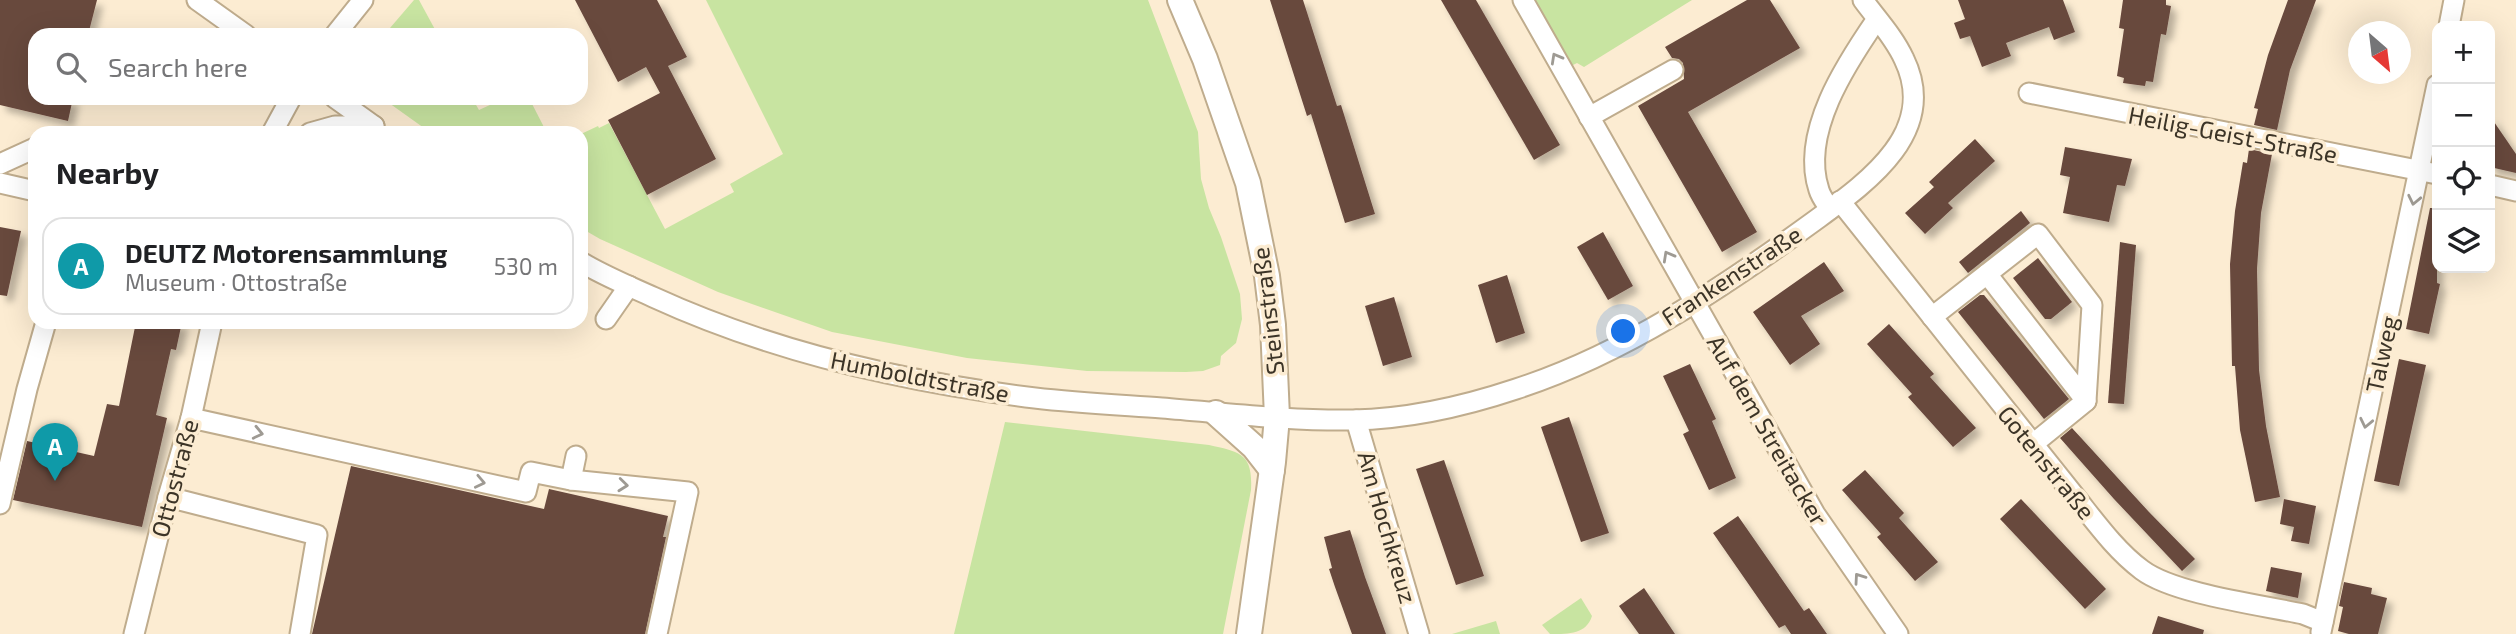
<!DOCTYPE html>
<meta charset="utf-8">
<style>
body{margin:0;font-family:"Exo 2",sans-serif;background:#f6f6f6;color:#202124}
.controls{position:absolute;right:21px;top:21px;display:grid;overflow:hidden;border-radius:14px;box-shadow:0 7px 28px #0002}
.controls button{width:63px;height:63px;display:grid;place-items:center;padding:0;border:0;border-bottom:2px solid #e0e0e0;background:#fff;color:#202124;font:35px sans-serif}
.compass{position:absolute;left:2348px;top:21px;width:63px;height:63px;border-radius:50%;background:#fff;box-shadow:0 7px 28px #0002;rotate:152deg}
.you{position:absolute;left:1624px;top:332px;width:24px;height:24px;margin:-18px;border:5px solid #fff;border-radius:50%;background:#1a73e8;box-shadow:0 0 0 10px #1a73e833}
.badge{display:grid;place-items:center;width:46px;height:46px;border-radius:50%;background:#1a73e8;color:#fff;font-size:23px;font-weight:700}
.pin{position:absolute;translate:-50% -58px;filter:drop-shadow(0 2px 4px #0008)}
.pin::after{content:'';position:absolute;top:37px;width:24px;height:21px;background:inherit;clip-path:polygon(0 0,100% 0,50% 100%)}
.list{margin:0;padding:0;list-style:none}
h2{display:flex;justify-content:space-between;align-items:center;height:91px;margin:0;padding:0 28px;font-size:30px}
h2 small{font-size:23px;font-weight:400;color:#757577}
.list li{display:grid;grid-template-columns:46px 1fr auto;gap:21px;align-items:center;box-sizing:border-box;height:98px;margin:0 14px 14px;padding:0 14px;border:2px solid #e0e0e0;border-radius:21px}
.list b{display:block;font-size:26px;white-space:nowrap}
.list p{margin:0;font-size:23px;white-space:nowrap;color:#757577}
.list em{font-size:23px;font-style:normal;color:#757577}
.icon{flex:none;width:38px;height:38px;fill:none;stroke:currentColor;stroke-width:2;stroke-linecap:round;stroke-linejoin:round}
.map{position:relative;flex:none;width:2516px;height:634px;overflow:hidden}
.search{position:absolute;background:#fff;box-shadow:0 7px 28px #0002;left:28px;top:28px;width:560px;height:77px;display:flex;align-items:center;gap:18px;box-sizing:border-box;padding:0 24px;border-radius:21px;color:#757577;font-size:26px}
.panel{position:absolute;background:#fff;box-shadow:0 7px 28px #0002;left:28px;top:126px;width:560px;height:203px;border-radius:21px}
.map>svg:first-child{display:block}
</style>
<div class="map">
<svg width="2516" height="634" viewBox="0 0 2516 634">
<defs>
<filter id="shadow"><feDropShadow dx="6" dy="6" stdDeviation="3.5" flood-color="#0004"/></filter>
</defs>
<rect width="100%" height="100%" fill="#fcecd2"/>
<g fill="#c8e4a1">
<path d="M 414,0 L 419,0 L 438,35 L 384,35 Z"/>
<path d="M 706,0 L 1148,0 L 1198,132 L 1201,179 L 1209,208 L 1221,237 L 1240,294 L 1242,319 L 1236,343 L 1221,356 L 1220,365 L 1203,371 L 1186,372 L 1087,371 L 967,358 L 832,332 L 718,292 L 600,239 L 581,228 L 581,134 L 598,126 L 599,128 L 609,123 L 665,229 L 734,192 L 730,184 L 783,154 Z"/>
<path d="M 1534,0 L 1692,0 L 1584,67 L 1577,63 L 1571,66 Z"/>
<path d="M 382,98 L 472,98 L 479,110 L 505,98 L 529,98 L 547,133 L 431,133 Z"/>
<path d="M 1005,422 L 1209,445 C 1240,452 1253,453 1251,490 L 1223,634 L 954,634 Z"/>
<path d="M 1581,598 L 1592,616 C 1586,634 1570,634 1550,634 L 1542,625 Z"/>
<path d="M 1496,621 L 1500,634 L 1452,634 Z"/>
</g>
<g fill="#68483e" filter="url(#shadow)">
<path d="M 0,0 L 97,0 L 88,35 L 77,35 L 52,29 L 50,35 L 35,35 L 35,98 L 73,98 L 68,121 L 0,105 Z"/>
<path d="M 575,0 L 657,0 L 687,57 L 668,66 L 716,159 L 647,195 L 608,120 L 660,93 L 646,67 L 618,82 Z"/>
<path d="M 1270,0 L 1303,0 L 1337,106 L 1341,105 L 1375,214 L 1345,223 L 1311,114 L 1307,116 Z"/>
<path d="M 1441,0 L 1476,0 L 1560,145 L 1534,160 Z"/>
<path d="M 1747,0 L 1770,0 L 1800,48 L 1688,112 L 1757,232 L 1722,252 L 1638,106 L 1684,79 L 1683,63 L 1679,59 L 1672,58 L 1665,47 Z"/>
<path d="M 1958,0 L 2063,0 L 2075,32 L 2054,40 L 2049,27 L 2006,43 L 2011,56 L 1982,67 L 1970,36 L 1960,39 L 1954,23 L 1965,19 Z"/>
<path d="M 2123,0 L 2166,0 L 2166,5 L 2171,6 L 2166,35 L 2161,34 L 2153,82 L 2146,81 L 2145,86 L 2123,83 L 2124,78 L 2117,76 L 2124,29 L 2119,28 Z"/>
<path d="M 2288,0 L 2316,0 L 2290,70 L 2277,130 L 2254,125 L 2258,109 L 2254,108 L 2268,55 Z"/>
<path d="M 2490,116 L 2516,154 L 2516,173 L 2490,167 Z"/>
<path d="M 1975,139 L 1995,161 L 1948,203 L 1953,208 L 1925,234 L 1905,213 L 1934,187 L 1929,182 Z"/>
<path d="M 2065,147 L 2132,159 L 2125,186 L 2117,185 L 2109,222 L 2063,213 L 2070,177 L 2060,175 Z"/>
<path d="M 2249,149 L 2272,154 L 2261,213 L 2257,269 L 2259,370 L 2266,426 L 2280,497 L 2255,502 L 2240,430 L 2235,366 L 2232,366 L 2230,264 L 2235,211 L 2243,162 L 2247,163 Z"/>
<path d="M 2430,208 L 2437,208 L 2437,283 L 2440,284 L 2429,334 L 2406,329 Z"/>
<path d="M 2021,211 L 2030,223 L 1968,273 L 1959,262 Z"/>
<path d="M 0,227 L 21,231 L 7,296 L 0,295 Z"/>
<path d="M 1603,232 L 1633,286 L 1608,300 L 1577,247 Z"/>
<path d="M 2120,242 L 2136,245 L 2124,404 L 2108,403 Z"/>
<path d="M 2038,258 L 2072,302 L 2051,319 L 2045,319 L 2013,278 Z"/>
<path d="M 1824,262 L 1844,291 L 1801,316 L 1820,344 L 1790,365 L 1753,312 Z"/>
<path d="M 1507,275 L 1525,333 L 1496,343 L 1478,285 Z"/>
<path d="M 1980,295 L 1984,295 L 2069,399 L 2044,419 L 1958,312 Z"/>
<path d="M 1394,297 L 1412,357 L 1383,366 L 1365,306 Z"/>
<path d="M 136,322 L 182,322 L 176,350 L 171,349 L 156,415 L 167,418 L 142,527 L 13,500 L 27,441 L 94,456 L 107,404 L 119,406 Z"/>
<path d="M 1889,324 L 1934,374 L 1930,377 L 1976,428 L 1953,447 L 1908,397 L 1912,394 L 1867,344 Z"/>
<path d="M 2399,359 L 2426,365 L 2399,486 L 2374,481 Z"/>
<path d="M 1690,364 L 1716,419 L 1712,421 L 1736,478 L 1709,490 L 1683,434 L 1689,431 L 1663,376 Z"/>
<path d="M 1569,417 L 1609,533 L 1581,542 L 1541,427 Z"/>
<path d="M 2072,428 L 2149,512 L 2195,559 L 2182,571 L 2114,499 L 2060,438 Z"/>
<path d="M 1444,460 L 1484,576 L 1456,585 L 1416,469 Z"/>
<path d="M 351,466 L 544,509 L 549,489 L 668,516 L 663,537 L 666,537 L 645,634 L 312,634 Z"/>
<path d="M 1865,470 L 1904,513 L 1899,518 L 1938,562 L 1915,581 L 1877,537 L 1881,534 L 1842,490 Z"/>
<path d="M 2021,499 L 2106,589 L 2085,609 L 2000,519 Z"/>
<path d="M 2284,499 L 2316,506 L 2309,544 L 2291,541 L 2294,527 L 2280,524 Z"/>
<path d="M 1738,516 L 1804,611 L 1809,608 L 1827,634 L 1791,634 L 1785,625 L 1779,628 L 1713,533 Z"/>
<path d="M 1350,530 L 1365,577 L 1386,634 L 1352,634 L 1335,587 L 1329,569 L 1332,568 L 1324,537 Z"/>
<path d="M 2271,567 L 2302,573 L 2298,598 L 2266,591 Z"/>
<path d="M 2344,582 L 2372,588 L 2371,594 L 2387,598 L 2378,634 L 2349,634 L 2338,631 L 2343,607 L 2339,606 Z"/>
<path d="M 1644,588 L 1675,634 L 1639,634 L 1619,606 Z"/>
<path d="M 2158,616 L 2204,630 L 2203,634 L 2152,634 Z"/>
</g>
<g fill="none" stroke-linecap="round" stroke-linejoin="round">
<g stroke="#bfac8d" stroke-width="23">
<g id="minor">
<path d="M 197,0 L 246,35"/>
<path d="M 1523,0 L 1815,514 L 1898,634"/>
<path d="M 2449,26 L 2454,0"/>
<path d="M 335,35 L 363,0"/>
<path d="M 2029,93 L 2437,174"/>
<path d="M 335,98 L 374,126"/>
<path d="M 1589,117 L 1673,70"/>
<path d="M 272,133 L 291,98"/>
<path d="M 310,133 L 335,126 L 374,126"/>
<path d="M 0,164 L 35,148"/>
<path d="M 0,183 L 35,191"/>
<path d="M 2490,185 L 2516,191"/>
<path d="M 1840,201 L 2073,494 C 2094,520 2115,550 2142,570 C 2174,594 2261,605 2303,614 L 2323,622"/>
<path d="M 1830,209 C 1826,203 1821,197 1819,190 C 1800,133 1846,64 1877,19"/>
<path d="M 581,262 C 604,276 629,286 653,297 C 773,352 904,382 1035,398 C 1077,403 1120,405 1162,408 C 1225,413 1289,421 1353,420 C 1407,419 1465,406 1516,389 C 1624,354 1722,288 1813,222 C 1865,184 1940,133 1904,59 C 1894,37 1877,19 1863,0"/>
<path d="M 1987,274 L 2086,401"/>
<path d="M 1932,317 L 2038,234 L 2092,305 L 2086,401 L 2033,444"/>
<path d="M 606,319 L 629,286"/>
<path d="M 191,418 L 526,492 L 531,472 L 571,480 L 688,492 L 657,634"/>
<path d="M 1356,420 L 1419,634"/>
<path d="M 571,480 L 576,456"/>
<path d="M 168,497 L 317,535 L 300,634"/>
<path d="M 0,504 L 27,389 L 46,322"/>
<path d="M 2321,632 L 2437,85"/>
<path d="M 134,634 L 168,497 L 191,418 L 212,322"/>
</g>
</g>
<g stroke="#bfac8d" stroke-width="28">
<g id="major">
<path d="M 1180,0 L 1205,59 L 1248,183 L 1267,276 L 1273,325 L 1277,417 L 1273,462 L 1249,634"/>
<path d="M 1216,413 L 1254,447 L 1272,470"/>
</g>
</g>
<use href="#minor" stroke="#fff" stroke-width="19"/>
<use href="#major" stroke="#fff" stroke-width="24"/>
</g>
<defs><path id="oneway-chevron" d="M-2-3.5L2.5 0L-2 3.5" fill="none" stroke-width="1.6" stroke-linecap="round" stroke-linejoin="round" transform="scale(1.75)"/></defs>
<g stroke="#9e9a93">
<use href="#oneway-chevron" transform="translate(1556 58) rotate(-119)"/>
<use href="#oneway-chevron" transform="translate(2414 200) rotate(102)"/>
<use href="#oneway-chevron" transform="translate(1668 256) rotate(-119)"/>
<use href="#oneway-chevron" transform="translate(2366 423) rotate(102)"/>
<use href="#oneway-chevron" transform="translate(258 433) rotate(13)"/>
<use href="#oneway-chevron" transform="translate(480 482) rotate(12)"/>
<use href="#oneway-chevron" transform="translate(623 485) rotate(6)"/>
<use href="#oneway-chevron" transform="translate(1859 578) rotate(-125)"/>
</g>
<g text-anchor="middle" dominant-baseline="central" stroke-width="7" stroke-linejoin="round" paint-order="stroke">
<g font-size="24" fill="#3c3427" stroke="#fcecd2">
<text transform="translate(2233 134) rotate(11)">Heilig-Geist-Straße</text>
<text transform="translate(1731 275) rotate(-33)">Frankenstraße</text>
<text transform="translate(1267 311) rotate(-97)">Steinstraße</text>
<text transform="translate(2381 354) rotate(-78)">Talweg</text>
<text transform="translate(920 376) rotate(11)">Humboldtstraße</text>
<text transform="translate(1768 430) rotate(60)">Auf dem Streitacker</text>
<text transform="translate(2047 462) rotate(51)">Gotenstraße</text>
<text transform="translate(174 478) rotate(-75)">Ottostraße</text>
<text transform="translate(1388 527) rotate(74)">Am Hochkreuz</text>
</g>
</g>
</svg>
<div class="controls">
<button>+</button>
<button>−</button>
<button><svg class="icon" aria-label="locate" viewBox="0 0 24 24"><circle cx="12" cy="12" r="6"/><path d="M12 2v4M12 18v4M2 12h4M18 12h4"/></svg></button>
<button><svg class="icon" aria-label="layers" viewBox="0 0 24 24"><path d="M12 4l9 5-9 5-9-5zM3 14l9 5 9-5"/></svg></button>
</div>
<svg class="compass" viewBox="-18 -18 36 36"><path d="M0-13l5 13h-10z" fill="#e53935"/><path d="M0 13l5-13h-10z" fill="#757577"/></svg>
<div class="you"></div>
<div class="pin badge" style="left:55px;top:481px;background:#0f9aa8">A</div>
<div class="search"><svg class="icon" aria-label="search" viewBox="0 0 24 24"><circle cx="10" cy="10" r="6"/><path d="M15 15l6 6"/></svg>Search here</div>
<section class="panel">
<h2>Nearby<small></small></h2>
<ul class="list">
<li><span class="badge" style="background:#0f9aa8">A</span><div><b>DEUTZ Motorensammlung</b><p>Museum · Ottostraße</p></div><em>530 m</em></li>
</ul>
</section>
</div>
